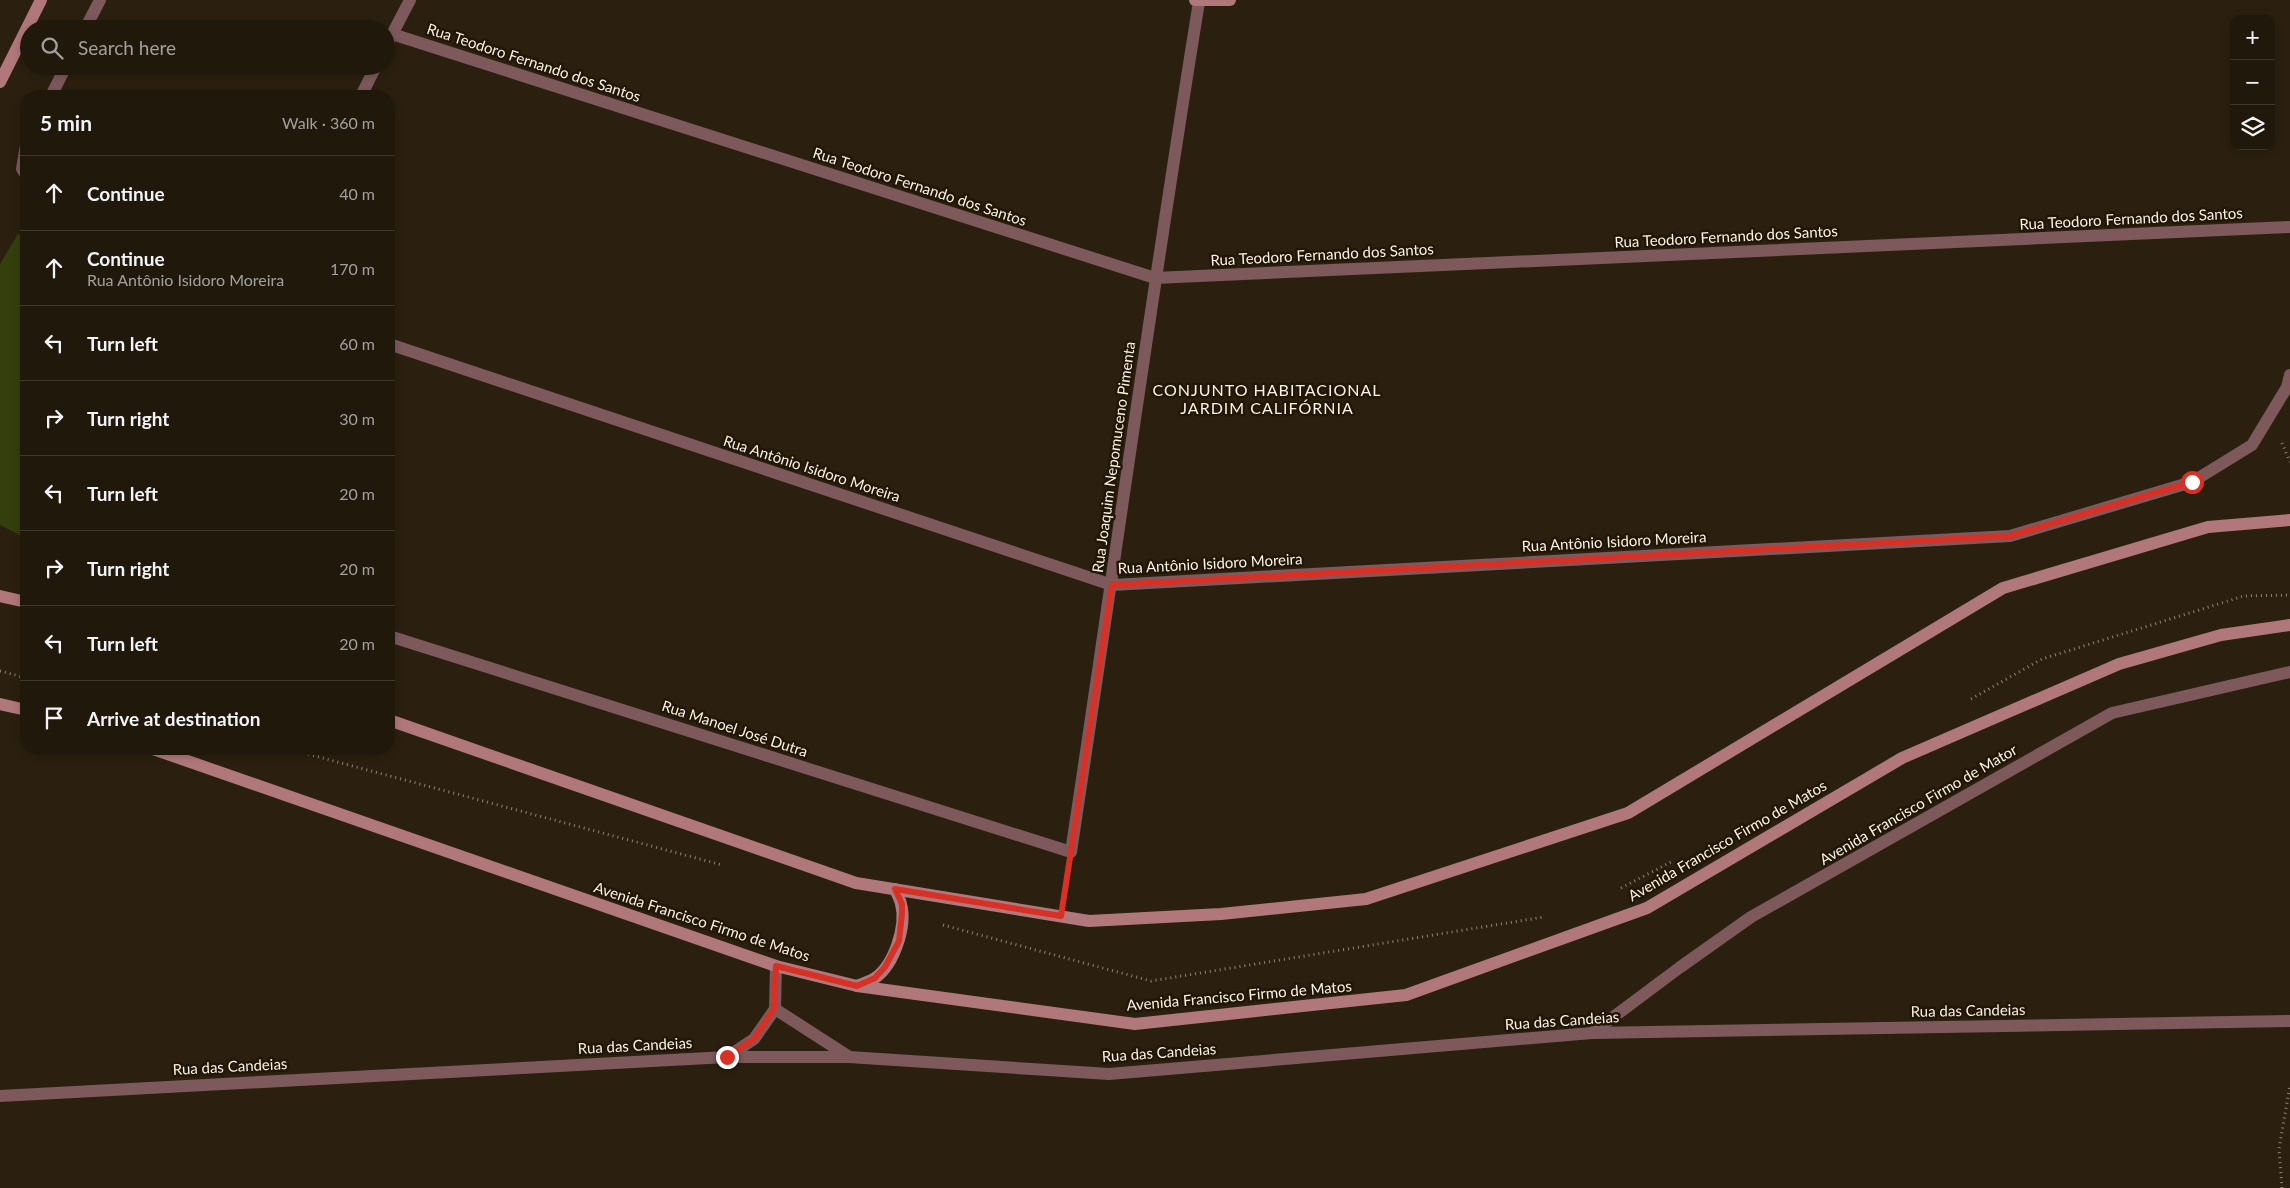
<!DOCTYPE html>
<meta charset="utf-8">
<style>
body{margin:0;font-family:Lato,sans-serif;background:#2d2519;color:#f1f3f6}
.controls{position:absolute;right:15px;top:15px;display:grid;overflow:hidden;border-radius:10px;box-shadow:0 2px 8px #0003}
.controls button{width:45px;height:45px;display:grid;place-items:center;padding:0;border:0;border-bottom:1px solid #3d372c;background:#20180b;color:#f1f3f6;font:25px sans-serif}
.stop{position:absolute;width:15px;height:15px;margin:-11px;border:4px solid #d93025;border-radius:50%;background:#fff}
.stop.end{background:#d93025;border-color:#fff;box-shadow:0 1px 5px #0008}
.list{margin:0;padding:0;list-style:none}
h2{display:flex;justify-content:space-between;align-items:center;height:65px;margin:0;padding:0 20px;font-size:21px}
h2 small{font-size:16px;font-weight:400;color:#a2a09d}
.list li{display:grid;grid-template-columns:32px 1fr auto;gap:15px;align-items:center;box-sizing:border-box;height:75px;padding:0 20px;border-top:1px solid #3d372c}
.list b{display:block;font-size:19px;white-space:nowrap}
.list p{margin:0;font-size:16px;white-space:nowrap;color:#a2a09d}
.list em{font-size:16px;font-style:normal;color:#a2a09d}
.icon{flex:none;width:28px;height:28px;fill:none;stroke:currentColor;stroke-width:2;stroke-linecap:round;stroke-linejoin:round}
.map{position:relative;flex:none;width:2290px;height:1188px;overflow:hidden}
.search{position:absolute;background:#20180b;box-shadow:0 2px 8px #0003;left:20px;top:20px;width:375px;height:55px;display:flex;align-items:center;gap:12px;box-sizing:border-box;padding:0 18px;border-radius:28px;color:#a2a09d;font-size:19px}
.panel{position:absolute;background:#20180b;box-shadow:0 2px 8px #0003;left:20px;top:90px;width:375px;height:665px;border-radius:20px}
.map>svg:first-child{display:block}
</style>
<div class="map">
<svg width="2290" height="1188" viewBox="0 0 2290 1188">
<rect width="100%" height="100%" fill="#2b200f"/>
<path fill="#343f0d" d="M 18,234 L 26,238 L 26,538 L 0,525 L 0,264 Z"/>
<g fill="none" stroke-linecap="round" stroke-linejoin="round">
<g stroke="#8d8476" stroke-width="3" stroke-dasharray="1 4" stroke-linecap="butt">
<path d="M 2282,443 L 2290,462"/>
<path d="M 0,671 L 26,678"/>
<path d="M 1971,699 L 2042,659 L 2244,596 L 2290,595"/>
<path d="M 289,749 L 722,865"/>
<path d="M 1621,888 L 1671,862"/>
<path d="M 1064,893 L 1067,875"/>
<path d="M 943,925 L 1151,981 L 1544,917"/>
<path d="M 2282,1188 L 2279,1149 L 2290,1085"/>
</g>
<g stroke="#7d595c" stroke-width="12">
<path d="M 85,29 L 100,0"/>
<path d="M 392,34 L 1155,278 L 2290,227"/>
<path d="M 386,46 L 410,0"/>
<path d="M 51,96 L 66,66"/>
<path d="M 361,96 L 376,66"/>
<path d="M 26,145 L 22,169 L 26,175"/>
<path d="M 389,344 L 1112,585 L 2010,536 L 2192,482 L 2252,445 L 2287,387 L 2290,375"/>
<path d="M 389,636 L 1071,852 C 1114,568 1153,284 1199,2"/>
<path d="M 775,1009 L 848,1056"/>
<path d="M 1592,1033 L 1679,968 L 1751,917 L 2112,713 L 2290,672"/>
<path d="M 727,1057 L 754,1039 L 775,1009 L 776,966"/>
<path d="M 0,1096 L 727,1057 L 849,1057 L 1109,1074 L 1592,1033 L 2290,1021"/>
</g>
<g stroke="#b1787c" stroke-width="12">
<path d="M 1195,0 L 1230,0"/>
<path d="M 0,82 L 41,0"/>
<path d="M 0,596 L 26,602"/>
<path d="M 0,704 L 26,710"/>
<path d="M 389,720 L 856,883 L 1089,921 L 1221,914 L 1366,899 L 1628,813 L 2003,588 L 2208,527 L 2290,520"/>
<path d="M 153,749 L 776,966 L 857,986 L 1135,1024 L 1406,995 L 1647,908 L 1902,758 L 2119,664 L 2221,635 L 2290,625"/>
<path d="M 857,986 C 862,983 870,982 875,978 C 894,965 907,926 901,904 C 900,899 897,894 895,889"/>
</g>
</g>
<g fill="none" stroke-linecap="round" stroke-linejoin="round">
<path stroke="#d93025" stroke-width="6" d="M 727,1057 L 754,1039 L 774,1009 L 776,966 L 857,986 L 875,978 L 885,967 L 899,941 L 902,914 L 902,904 L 895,889 L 1061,916 L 1112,585 L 2010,536 L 2192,482"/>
</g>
<g text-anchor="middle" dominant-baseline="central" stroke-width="5" stroke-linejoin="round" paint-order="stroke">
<g font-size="15" fill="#f9f1e7" stroke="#221606">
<text transform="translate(534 62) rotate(18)">Rua Teodoro Fernando dos Santos</text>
<text transform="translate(920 186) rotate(18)">Rua Teodoro Fernando dos Santos</text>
<text transform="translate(2131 218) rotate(-3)">Rua Teodoro Fernando dos Santos</text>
<text transform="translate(1726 236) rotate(-3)">Rua Teodoro Fernando dos Santos</text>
<text transform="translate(1322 254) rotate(-3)">Rua Teodoro Fernando dos Santos</text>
<text transform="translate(1113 457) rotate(-82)">Rua Joaquim Nepomuceno Pimenta</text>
<text transform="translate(812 468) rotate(18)">Rua Antônio Isidoro Moreira</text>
<text transform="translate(1614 541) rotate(-3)">Rua Antônio Isidoro Moreira</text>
<text transform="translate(1210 563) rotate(-3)">Rua Antônio Isidoro Moreira</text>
<text transform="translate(735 728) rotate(18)">Rua Manoel José Dutra</text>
<text transform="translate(1918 804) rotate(-30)">Avenida Francisco Firmo de Mator</text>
<text transform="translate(1727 840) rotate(-30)">Avenida Francisco Firmo de Matos</text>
<text transform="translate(702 921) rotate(18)">Avenida Francisco Firmo de Matos</text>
<text transform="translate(1239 995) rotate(-5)">Avenida Francisco Firmo de Matos</text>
<text transform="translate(1968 1010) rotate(-1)">Rua das Candeias</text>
<text transform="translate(1562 1020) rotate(-4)">Rua das Candeias</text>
<text transform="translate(635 1045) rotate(-3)">Rua das Candeias</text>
<text transform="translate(1159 1052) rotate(-4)">Rua das Candeias</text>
<text transform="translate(230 1066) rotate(-3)">Rua das Candeias</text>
</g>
<g font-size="16" letter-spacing="1" fill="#f9f1e7" stroke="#221606">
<text x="1267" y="389">CONJUNTO HABITACIONAL<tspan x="1267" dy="18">JARDIM CALIFÓRNIA</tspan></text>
</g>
</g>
</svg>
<div class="controls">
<button>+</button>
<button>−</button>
<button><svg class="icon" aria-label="layers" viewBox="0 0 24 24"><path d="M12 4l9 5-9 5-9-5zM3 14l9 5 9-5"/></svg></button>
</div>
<div class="stop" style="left:2192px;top:482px"></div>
<div class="stop end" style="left:727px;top:1057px"></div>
<div class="search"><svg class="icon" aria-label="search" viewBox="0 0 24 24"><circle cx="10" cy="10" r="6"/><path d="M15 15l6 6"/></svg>Search here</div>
<section class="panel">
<h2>5 min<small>Walk · 360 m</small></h2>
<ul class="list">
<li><svg class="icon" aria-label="ahead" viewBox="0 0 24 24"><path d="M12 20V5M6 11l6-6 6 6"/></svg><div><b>Continue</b></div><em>40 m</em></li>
<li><svg class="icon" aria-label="ahead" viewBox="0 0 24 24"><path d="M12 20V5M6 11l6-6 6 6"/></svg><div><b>Continue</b><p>Rua Antônio Isidoro Moreira</p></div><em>170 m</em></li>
<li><svg class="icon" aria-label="left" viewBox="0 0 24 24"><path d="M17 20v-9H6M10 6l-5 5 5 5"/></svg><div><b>Turn left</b></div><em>60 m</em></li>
<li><svg class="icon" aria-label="right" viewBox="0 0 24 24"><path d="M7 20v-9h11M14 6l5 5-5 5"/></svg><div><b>Turn right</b></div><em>30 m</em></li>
<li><svg class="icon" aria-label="left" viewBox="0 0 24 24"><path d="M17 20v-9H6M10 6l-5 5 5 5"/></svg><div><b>Turn left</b></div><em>20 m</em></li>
<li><svg class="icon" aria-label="right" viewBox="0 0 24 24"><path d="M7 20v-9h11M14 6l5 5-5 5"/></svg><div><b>Turn right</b></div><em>20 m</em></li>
<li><svg class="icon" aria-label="left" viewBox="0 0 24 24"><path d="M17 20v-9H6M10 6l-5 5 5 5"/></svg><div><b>Turn left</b></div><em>20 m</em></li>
<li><svg class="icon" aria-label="arrive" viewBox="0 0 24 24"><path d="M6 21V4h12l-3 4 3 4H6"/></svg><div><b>Arrive at destination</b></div></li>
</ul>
</section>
</div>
